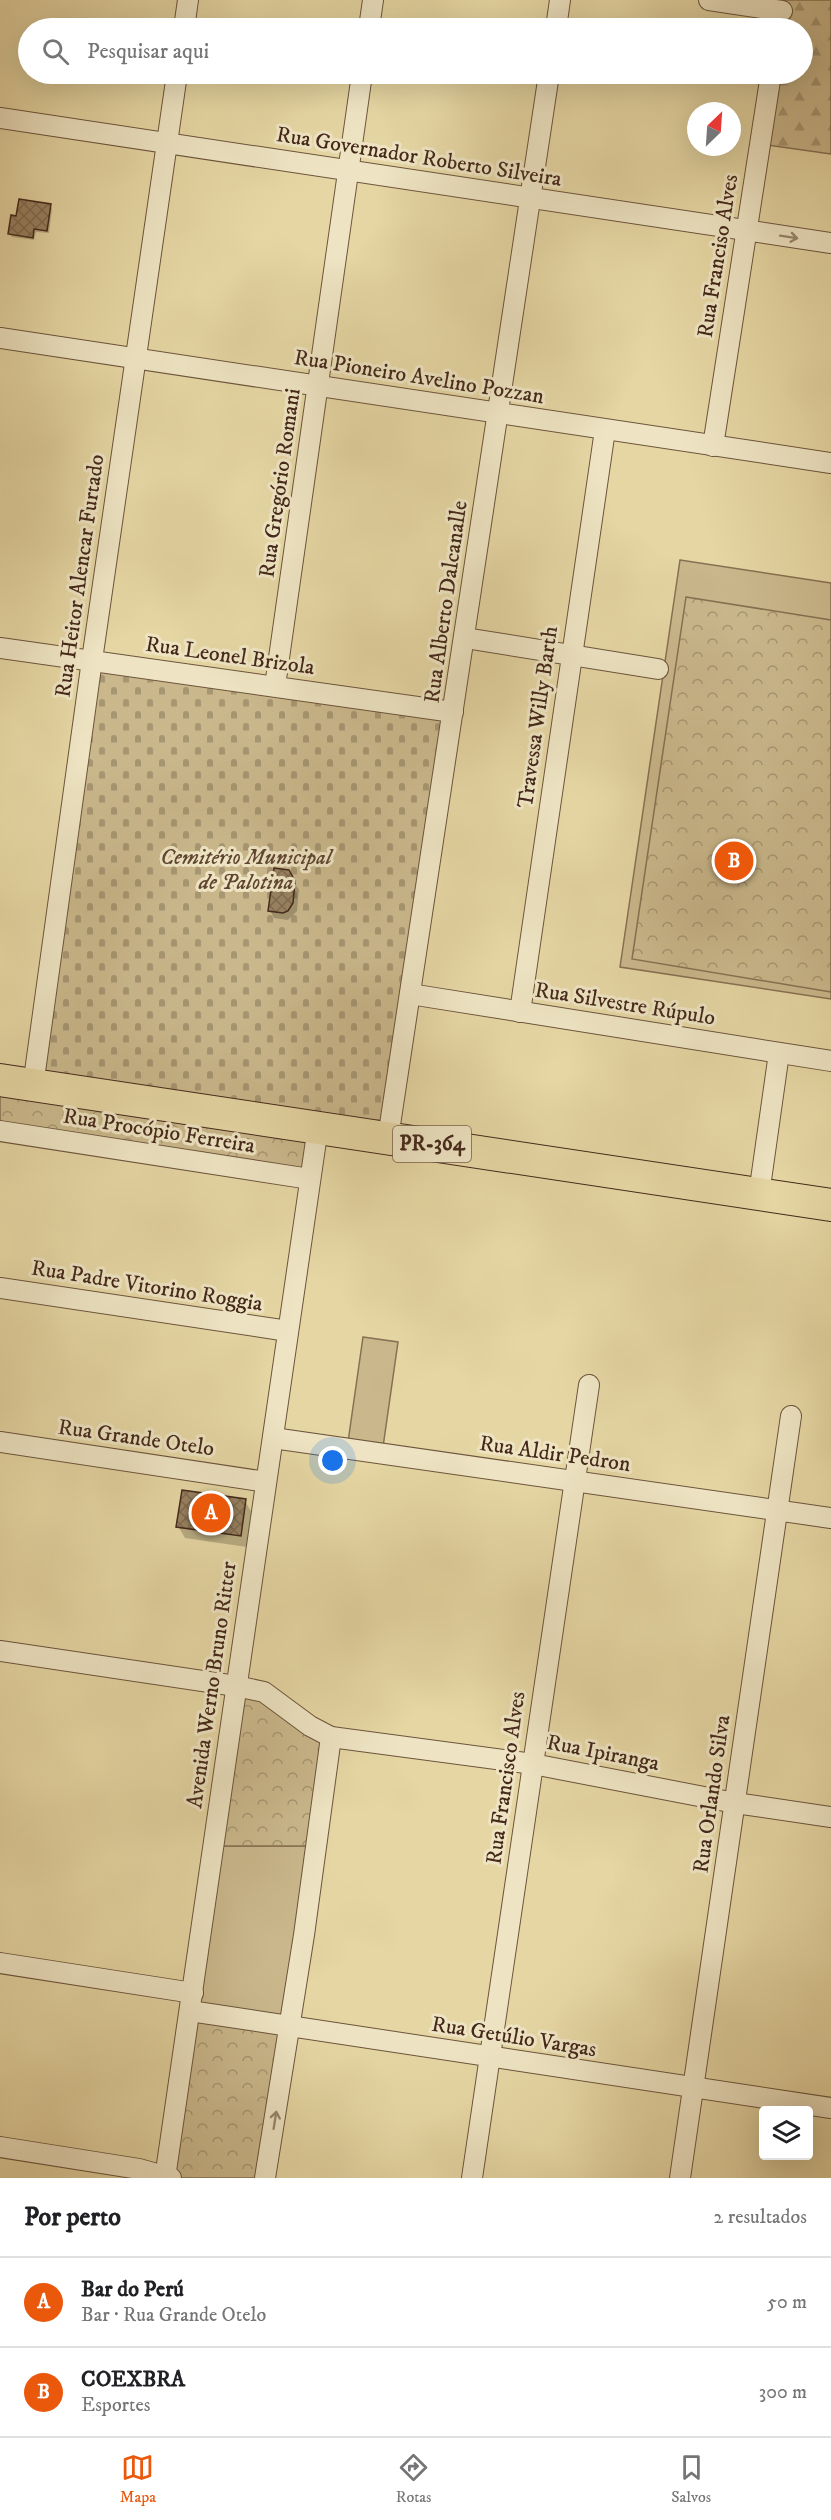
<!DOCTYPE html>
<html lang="pt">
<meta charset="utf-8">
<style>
body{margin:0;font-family:"IM FELL DW Pica",serif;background:#f6f6f6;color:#202124}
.controls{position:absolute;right:18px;bottom:18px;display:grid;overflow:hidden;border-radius:6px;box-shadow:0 6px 24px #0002}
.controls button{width:54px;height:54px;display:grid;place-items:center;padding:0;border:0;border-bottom:2px solid #e0e0e0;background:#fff;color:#202124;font:30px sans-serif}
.compass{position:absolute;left:687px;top:102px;width:54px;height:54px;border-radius:50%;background:#fff;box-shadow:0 6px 24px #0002;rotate:25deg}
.you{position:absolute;left:333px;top:1461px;width:21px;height:21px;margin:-15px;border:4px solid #fff;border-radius:50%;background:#1a73e8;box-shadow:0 0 0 9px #1a73e833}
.badge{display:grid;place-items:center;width:39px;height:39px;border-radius:50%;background:#ea580c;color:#fff;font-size:20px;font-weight:700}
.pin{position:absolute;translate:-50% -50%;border:3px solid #fff;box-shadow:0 2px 6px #0006}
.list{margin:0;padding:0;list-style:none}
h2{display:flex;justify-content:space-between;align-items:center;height:78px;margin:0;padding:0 24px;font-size:26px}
h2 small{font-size:20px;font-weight:400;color:#757577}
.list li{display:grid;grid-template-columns:39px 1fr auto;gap:18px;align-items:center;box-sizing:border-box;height:90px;padding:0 24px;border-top:2px solid #e0e0e0}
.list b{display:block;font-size:22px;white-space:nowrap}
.list p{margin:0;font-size:20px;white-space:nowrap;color:#757577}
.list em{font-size:20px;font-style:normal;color:#757577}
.icon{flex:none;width:33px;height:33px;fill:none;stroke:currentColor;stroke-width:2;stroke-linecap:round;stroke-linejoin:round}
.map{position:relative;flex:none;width:831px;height:2178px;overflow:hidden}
.search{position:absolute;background:#fff;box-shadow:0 6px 24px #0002;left:18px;right:18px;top:18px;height:66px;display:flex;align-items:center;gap:15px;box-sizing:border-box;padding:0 21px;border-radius:33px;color:#757577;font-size:22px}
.sheet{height:258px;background:#fff}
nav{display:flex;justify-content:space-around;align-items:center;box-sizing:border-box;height:84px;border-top:2px solid #e0e0e0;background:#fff;font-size:16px;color:#757577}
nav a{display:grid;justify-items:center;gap:3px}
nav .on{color:#ea580c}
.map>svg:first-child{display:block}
</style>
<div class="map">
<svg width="831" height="2178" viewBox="0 0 831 2178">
<defs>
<pattern id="forest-firs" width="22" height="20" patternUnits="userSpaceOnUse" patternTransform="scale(1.5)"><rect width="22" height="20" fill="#cab88c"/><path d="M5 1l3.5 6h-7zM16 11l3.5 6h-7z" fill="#a69672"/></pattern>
<pattern id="cemetery-stones" width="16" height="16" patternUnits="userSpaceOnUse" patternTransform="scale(1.5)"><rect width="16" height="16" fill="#cab88c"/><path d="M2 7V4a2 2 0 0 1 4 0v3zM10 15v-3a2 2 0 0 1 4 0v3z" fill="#a69672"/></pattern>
<pattern id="park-crowns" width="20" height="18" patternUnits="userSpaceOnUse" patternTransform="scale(1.5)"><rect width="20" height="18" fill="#cab88c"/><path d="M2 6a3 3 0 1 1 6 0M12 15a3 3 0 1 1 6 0" fill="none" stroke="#a69672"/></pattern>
<pattern id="building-cross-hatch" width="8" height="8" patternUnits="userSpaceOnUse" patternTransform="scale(1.5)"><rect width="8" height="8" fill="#988261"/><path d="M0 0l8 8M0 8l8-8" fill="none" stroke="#7e6a4f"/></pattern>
</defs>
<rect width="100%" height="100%" fill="#e5d6a3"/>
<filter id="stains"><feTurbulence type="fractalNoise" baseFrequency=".00333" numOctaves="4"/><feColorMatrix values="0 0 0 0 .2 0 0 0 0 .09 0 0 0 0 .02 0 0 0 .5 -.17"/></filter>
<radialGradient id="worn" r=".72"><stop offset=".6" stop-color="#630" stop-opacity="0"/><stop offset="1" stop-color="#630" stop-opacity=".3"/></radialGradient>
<g fill="#cab88c" stroke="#877053" stroke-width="1.5">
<path d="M 680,560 L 831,583 L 831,999 L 620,967 Z"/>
<path d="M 363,1337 L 398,1342 L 382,1454 L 347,1449 Z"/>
<path d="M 213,1846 L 317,1846 L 290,2027 L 190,2011 Z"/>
</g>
<path fill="url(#forest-firs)" stroke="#877053" stroke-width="1.5" d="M 783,0 L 831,0 L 831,154 L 760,144 L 771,74 L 802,74 L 802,28 L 779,28 Z"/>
<path fill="url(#cemetery-stones)" stroke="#877053" stroke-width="1.5" d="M 92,660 L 453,712 L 388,1138 L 33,1086 Z"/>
<g fill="url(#park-crowns)" stroke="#877053" stroke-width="1.5">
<path d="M 686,597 L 831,620 L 831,992 L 632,959 Z"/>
<path d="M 0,1080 L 318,1127 L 310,1179 L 0,1131 Z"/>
<path d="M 236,1686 L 331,1737 L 317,1846 L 213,1846 Z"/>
<path d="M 190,2011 L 290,2027 L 265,2178 L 171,2178 Z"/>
</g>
<g fill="#0003">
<path d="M 50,206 L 52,209 L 49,233 L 36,232 L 34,240 L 12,237 L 10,234 L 17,217 Z"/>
<path d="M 288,872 L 299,890 L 297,911 L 288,920 L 274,918 L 270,910 Z"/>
<path d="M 245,1501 L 252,1513 L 247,1547 L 185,1538 L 178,1526 Z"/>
</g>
<g fill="url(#building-cross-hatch)" stroke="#44281a" stroke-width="1.5">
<path d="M 19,199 L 51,204 L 47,231 L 34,229 L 33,238 L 8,234 L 11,215 L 16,216 Z"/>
<path d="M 274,868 L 289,870 L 295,881 L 293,903 L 288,911 L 283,913 L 268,911 Z"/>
<path d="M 182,1490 L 246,1499 L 241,1536 L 176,1527 Z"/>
</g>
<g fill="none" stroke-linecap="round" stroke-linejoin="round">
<g stroke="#6c543c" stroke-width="22">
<g id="street">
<path d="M 709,0 L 782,11"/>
<path d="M 184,28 L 188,0"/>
<path d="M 369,28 L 373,0"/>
<path d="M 556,28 L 560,0"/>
<path d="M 0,118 L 831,243"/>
<path d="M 0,338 L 831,463"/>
<path d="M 713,446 L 771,74"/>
<path d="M 465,638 L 658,669"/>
<path d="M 0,648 L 453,712"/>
<path d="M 275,686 L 362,74"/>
<path d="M 410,994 L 831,1061"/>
<path d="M 520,1012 L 605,430"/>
<path d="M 33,1086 L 92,660 L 177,74"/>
<path d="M 0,1131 L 310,1179"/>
<path d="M 388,1138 L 549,74"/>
<path d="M 759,1194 L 779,1053"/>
<path d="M 0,1288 L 288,1331"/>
<path d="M 273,1438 L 831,1518"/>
<path d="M 0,1442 L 266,1482"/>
<path d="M 0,1651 L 236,1686 L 264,1692 L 310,1726 L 331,1737 L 533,1764 L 735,1803 L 831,1817"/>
<path d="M 0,1963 L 193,1993"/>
<path d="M 190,2011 L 831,2108"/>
<path d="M 0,2147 L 139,2169 L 171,2178"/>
<path d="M 165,2178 L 318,1127"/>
<path d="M 265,2178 L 304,1935 L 331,1737"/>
<path d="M 472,2178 L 589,1385"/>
<path d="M 680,2178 L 791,1416"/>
</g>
</g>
<g stroke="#44281a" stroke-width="34">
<path id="primary" d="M 0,1080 L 831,1205"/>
</g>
<use href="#street" stroke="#eee4c3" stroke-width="20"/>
<use href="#primary" stroke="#e5d6a3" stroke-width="32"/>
</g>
<defs><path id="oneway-shaft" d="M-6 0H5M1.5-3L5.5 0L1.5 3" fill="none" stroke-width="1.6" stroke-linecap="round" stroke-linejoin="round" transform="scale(1.5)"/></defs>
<g stroke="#99866e">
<use href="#oneway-shaft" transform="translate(789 237) rotate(9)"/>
<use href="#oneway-shaft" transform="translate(275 2120) rotate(-81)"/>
</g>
<g text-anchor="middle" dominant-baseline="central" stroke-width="6" stroke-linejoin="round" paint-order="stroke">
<rect fill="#eee4c3" stroke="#77604d" stroke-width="1.5" x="393" y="1126" width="78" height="36" rx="4.5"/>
<g font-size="21" font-weight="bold" fill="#44281a">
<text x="432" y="1144">PR-364</text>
</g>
<g font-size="22" fill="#44281a" stroke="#eee4c3">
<text transform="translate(419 157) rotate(9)">Rua Governador Roberto Silveira</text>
<text transform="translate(718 256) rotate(-81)">Rua Franciso Alves</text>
<text transform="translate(419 377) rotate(9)">Rua Pioneiro Avelino Pozzan</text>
<text transform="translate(280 483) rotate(-82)">Rua Gregório Romani</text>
<text transform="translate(80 576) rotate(-82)">Rua Heitor Alencar Furtado</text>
<text transform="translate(446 602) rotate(-82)">Rua Alberto Dalcanalle</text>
<text transform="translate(230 656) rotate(8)">Rua Leonel Brizola</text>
<text transform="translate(538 717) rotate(-82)">Travessa Willy Barth</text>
<text transform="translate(625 1004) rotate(9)">Rua Silvestre Rúpulo</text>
<text transform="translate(159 1131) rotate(9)">Rua Procópio Ferreira</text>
<text transform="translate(147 1286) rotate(9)">Rua Padre Vitorino Roggia</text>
<text transform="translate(136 1438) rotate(8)">Rua Grande Otelo</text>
<text transform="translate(555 1454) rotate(8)">Rua Aldir Pedron</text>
<text transform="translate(212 1685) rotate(-82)">Avenida Werno Bruno Ritter</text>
<text transform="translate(603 1753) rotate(11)">Rua Ipiranga</text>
<text transform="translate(506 1778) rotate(-82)">Rua Francisco Alves</text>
<text transform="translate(712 1794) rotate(-82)">Rua Orlando Silva</text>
<text transform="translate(514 2037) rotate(9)">Rua Getúlio Vargas</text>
</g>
<g font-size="22" font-style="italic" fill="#5f4531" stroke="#eee4c3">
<text x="246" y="857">Cemitério Municipal<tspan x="246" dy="25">de Palotina</tspan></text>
</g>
</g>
<rect width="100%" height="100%" filter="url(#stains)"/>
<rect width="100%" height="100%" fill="url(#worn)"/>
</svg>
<div class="controls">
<button><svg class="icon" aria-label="layers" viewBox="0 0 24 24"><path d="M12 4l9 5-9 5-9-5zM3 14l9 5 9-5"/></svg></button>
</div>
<svg class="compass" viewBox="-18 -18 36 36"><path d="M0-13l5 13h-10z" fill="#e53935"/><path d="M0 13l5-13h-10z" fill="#757577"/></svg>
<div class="you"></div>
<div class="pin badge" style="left:211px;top:1513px">A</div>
<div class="pin badge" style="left:734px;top:861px">B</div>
<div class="search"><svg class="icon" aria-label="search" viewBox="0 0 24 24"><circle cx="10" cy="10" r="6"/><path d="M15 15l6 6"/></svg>Pesquisar aqui</div>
</div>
<section class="sheet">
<h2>Por perto<small>2 resultados</small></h2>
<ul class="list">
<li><span class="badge">A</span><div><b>Bar do Perú</b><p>Bar · Rua Grande Otelo</p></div><em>50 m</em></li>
<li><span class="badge">B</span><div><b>COEXBRA</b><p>Esportes</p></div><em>300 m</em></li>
</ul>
</section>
<nav>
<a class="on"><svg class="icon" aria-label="map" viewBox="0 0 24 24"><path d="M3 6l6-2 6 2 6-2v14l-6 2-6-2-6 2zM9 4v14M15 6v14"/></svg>Mapa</a>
<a><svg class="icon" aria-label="directions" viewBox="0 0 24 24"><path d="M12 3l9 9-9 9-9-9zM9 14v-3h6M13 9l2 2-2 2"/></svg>Rotas</a>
<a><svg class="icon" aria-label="saved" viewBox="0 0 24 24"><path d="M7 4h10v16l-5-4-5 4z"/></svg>Salvos</a>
</nav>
